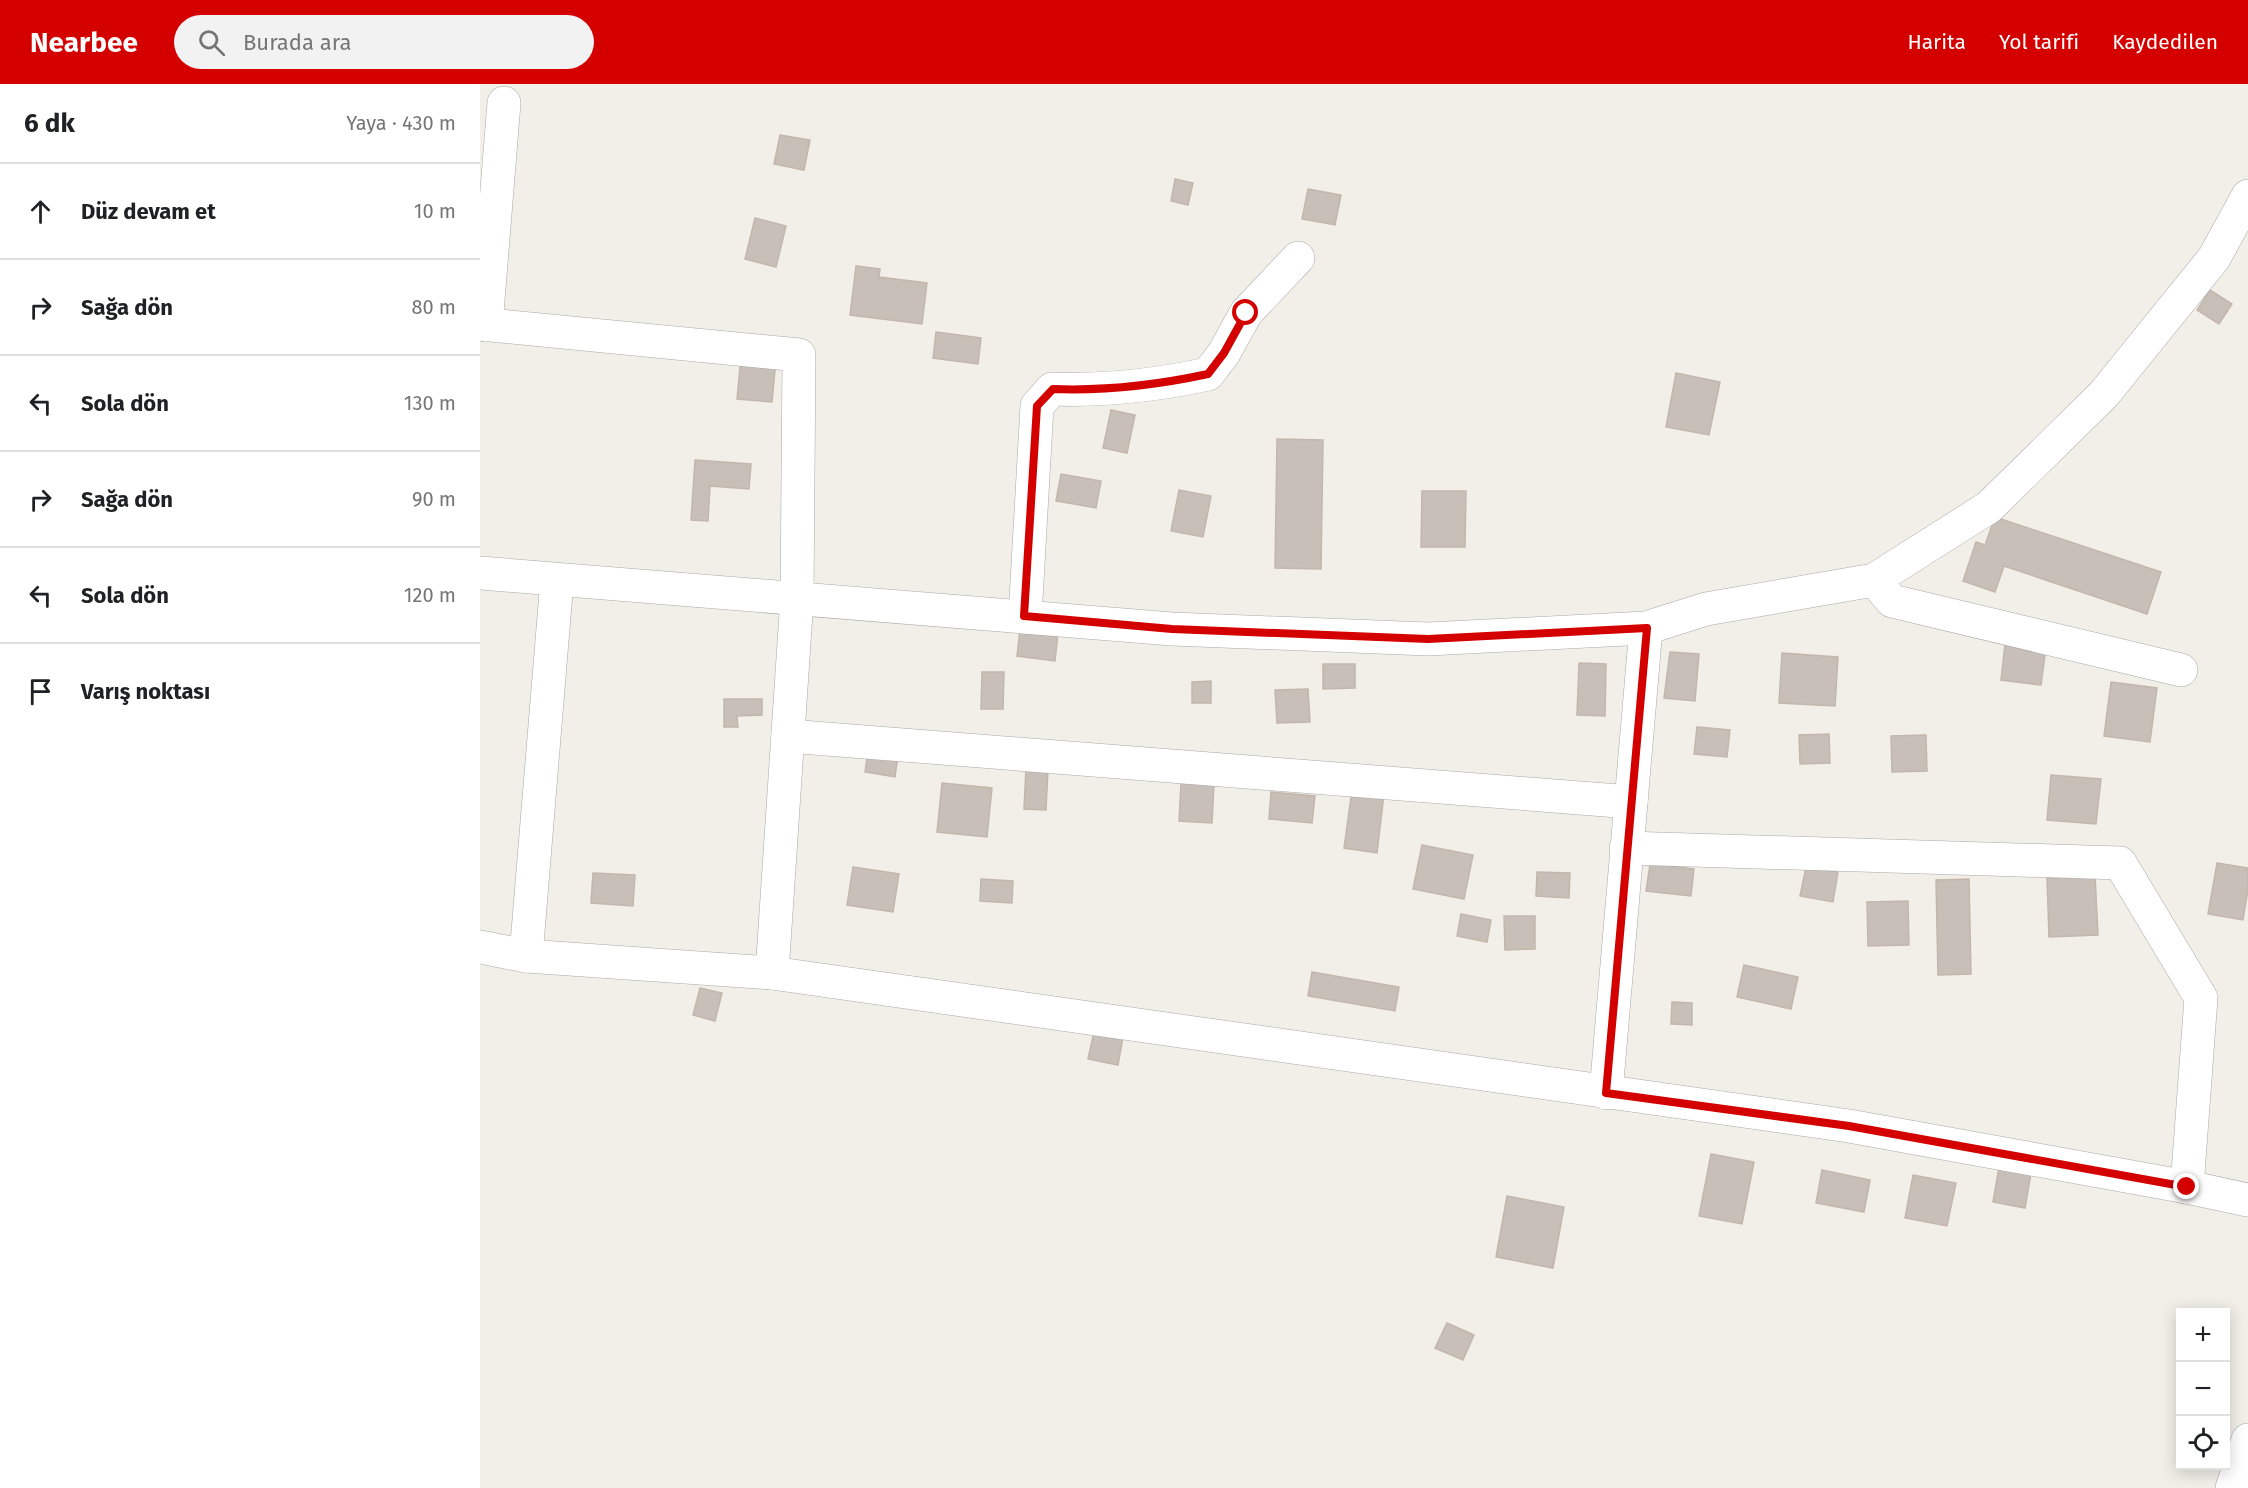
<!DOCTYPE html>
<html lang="tr">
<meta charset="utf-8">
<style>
body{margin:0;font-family:"Fira Sans",sans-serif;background:#f2f2f2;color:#202124}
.controls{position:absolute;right:18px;bottom:18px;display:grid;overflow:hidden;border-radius:0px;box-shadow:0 3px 15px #0003}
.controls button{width:54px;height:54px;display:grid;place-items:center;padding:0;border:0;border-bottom:2px solid #e0e0e0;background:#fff;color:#202124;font:30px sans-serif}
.stop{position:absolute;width:18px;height:18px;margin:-14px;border:4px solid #d40000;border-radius:50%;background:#fff}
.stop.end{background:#d40000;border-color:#fff;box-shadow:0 2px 6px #0008}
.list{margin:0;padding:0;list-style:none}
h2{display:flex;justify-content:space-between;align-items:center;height:78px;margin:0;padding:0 24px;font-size:26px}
h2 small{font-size:20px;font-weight:400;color:#757577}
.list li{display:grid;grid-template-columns:39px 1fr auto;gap:18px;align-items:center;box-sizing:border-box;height:96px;padding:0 24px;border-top:2px solid #e0e0e0}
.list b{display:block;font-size:22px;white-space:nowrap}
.list em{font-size:20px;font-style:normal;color:#757577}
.icon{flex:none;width:33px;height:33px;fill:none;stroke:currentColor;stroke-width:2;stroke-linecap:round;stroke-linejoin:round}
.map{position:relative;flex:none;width:1768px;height:1404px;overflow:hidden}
header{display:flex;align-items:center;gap:36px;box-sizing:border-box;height:84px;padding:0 30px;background:#d40000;color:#fff}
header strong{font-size:28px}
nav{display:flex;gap:33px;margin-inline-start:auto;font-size:21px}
.search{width:420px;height:54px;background:#f2f2f2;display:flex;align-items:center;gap:15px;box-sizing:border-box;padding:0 21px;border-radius:33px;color:#757577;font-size:22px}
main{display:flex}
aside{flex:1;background:#fff}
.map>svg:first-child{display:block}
</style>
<header>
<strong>Nearbee</strong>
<div class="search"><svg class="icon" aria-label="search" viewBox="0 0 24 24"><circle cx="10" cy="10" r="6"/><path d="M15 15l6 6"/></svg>Burada ara</div>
<nav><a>Harita</a><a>Yol tarifi</a><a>Kaydedilen</a></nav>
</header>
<main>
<aside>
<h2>6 dk<small>Yaya · 430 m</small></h2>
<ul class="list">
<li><svg class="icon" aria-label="ahead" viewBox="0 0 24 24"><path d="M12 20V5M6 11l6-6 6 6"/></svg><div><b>Düz devam et</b></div><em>10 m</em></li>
<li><svg class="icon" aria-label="right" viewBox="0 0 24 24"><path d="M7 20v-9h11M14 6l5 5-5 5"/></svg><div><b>Sağa dön</b></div><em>80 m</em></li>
<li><svg class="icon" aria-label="left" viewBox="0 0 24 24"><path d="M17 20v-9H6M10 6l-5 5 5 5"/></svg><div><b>Sola dön</b></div><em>130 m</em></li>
<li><svg class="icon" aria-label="right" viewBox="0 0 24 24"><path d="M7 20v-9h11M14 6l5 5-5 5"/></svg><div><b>Sağa dön</b></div><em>90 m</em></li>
<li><svg class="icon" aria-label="left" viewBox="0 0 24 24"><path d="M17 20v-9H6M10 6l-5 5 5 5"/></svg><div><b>Sola dön</b></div><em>120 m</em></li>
<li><svg class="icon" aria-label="arrive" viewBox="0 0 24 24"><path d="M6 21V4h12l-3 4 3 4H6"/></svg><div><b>Varış noktası</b></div></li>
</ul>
</aside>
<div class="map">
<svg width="1768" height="1404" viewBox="0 0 1768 1404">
<rect width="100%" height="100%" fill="#f2efe9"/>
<g fill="#c7bfb8" stroke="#c4b6ab" stroke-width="1.5">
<path d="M 300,51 L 330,56 L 324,86 L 294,80 Z"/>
<path d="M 695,95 L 713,99 L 708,121 L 691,117 Z"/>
<path d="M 828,105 L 861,111 L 855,141 L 822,135 Z"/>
<path d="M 275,134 L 306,142 L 296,183 L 265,175 Z"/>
<path d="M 376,182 L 400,185 L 399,193 L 447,199 L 442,240 L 370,231 Z"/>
<path d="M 1730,206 L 1752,220 L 1739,240 L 1717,226 Z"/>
<path d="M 456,248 L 501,254 L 498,280 L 453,274 Z"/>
<path d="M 261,273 L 296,276 L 292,318 L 257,315 Z"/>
<path d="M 1196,289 L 1240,298 L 1229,351 L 1186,343 Z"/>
<path d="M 631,326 L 655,331 L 647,369 L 623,364 Z"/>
<path d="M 797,355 L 843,356 L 841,485 L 795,484 Z"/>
<path d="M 215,376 L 271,380 L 269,405 L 230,402 L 228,437 L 211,436 Z"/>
<path d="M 581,390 L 621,397 L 616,424 L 576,417 Z"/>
<path d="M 699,406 L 731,412 L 723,453 L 691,447 Z"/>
<path d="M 942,407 L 986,407 L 985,463 L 941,463 Z"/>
<path d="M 1515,433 L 1681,488 L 1667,530 L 1524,482 L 1515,508 L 1483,497 L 1496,458 L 1505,461 Z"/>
<path d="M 540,545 L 578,550 L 575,577 L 537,572 Z"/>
<path d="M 1526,551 L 1567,556 L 1561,601 L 1521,596 Z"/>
<path d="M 1190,568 L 1219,570 L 1215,617 L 1184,614 Z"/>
<path d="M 1302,569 L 1358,573 L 1355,622 L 1299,619 Z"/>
<path d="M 1099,579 L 1126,580 L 1125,632 L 1097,631 Z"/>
<path d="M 843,580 L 875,580 L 875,604 L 843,605 Z"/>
<path d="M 502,588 L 524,588 L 523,625 L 501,625 Z"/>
<path d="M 731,597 L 731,619 L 712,619 L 712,598 Z"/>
<path d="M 1631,598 L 1677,604 L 1670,658 L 1624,652 Z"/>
<path d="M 828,605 L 830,638 L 797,639 L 795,606 Z"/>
<path d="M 244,615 L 282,615 L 282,631 L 257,632 L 258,643 L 244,643 Z"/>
<path d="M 1217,643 L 1250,646 L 1247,673 L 1214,670 Z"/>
<path d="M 1349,650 L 1350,679 L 1320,680 L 1319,651 Z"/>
<path d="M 1446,651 L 1447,687 L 1412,688 L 1411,652 Z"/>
<path d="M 388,667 L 418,671 L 415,693 L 385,688 Z"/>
<path d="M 546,684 L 568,685 L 566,726 L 544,725 Z"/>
<path d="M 1571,691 L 1621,695 L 1616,740 L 1567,736 Z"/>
<path d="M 462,699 L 512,704 L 507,753 L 457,748 Z"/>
<path d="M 701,699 L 734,700 L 732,739 L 699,737 Z"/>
<path d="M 872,706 L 904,710 L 897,769 L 864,764 Z"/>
<path d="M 791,708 L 835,712 L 832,739 L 789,735 Z"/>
<path d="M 942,761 L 993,771 L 984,815 L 933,805 Z"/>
<path d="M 1737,779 L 1768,784 L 1768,805 L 1763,836 L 1728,830 Z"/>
<path d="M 1170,780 L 1214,785 L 1211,812 L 1166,807 Z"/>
<path d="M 373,783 L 419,790 L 413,828 L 367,821 Z"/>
<path d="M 1326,783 L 1358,788 L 1353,818 L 1320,812 Z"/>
<path d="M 1057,788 L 1090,789 L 1089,814 L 1056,812 Z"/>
<path d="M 113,789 L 155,791 L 153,822 L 111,819 Z"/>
<path d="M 1615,791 L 1618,851 L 1569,853 L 1567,794 Z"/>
<path d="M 501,795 L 533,797 L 532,819 L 500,817 Z"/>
<path d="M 1489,795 L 1491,890 L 1458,891 L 1456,796 Z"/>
<path d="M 1428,817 L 1429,861 L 1388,862 L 1387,818 Z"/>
<path d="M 981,830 L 1011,836 L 1007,858 L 977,852 Z"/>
<path d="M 1024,832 L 1055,832 L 1055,865 L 1025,866 Z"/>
<path d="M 1264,881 L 1318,893 L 1311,925 L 1257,913 Z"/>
<path d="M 832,888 L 919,903 L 915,927 L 828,912 Z"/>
<path d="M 220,904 L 242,909 L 235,937 L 213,931 Z"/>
<path d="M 1192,918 L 1212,919 L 1212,941 L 1191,940 Z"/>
<path d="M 615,943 L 644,948 L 638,981 L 608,975 Z"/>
<path d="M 1231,1070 L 1274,1078 L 1262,1140 L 1219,1132 Z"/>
<path d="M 1519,1083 L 1551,1089 L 1545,1124 L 1513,1118 Z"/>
<path d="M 1342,1086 L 1390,1096 L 1384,1128 L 1336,1119 Z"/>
<path d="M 1433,1091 L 1476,1099 L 1467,1142 L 1425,1134 Z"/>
<path d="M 1027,1112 L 1084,1123 L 1073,1184 L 1016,1173 Z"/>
<path d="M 967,1239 L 994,1251 L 983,1276 L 955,1264 Z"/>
</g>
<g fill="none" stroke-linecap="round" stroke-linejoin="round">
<g stroke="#a9a9a9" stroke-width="34">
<g id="minor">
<path d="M 0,240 L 319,271 L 317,514 L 292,889"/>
<path d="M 6,241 L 24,19"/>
<path d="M 0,489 L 692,545 L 948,555 L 1166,544 L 1226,525 L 1394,496 L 1509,423 L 1624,310 L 1734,174 L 1768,112"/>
<path d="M 1394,496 L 1412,517 L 1701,586"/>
<path d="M 545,533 L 557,322 L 572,305 C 625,307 677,301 728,290 L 744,269 L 766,229 L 818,174"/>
<path d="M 308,652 L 1151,718"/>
<path d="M 1146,764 L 1640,779 L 1721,914 L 1707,1103"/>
<path d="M 0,863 L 46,872 L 292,889 L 1369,1042 L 1707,1103 L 1768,1116"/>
<path d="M 46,872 L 77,496"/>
<path d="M 1126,1009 L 1166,544"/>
<path d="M 1752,1404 L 1768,1356"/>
</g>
</g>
<use href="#minor" stroke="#fff" stroke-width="33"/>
</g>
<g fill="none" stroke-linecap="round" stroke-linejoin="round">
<path stroke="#d40000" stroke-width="8" d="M 766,229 L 744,269 L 728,290 C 677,301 625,307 573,305 L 557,322 L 544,532 L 692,545 L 948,555 L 1167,544 L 1126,1009 L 1369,1042 L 1707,1103"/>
</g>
</svg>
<div class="controls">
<button>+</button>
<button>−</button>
<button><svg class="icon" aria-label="locate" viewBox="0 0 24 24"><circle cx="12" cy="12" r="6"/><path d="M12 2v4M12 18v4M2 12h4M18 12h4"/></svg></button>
</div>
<div class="stop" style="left:766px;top:229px"></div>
<div class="stop end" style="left:1707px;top:1103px"></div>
</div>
</main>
